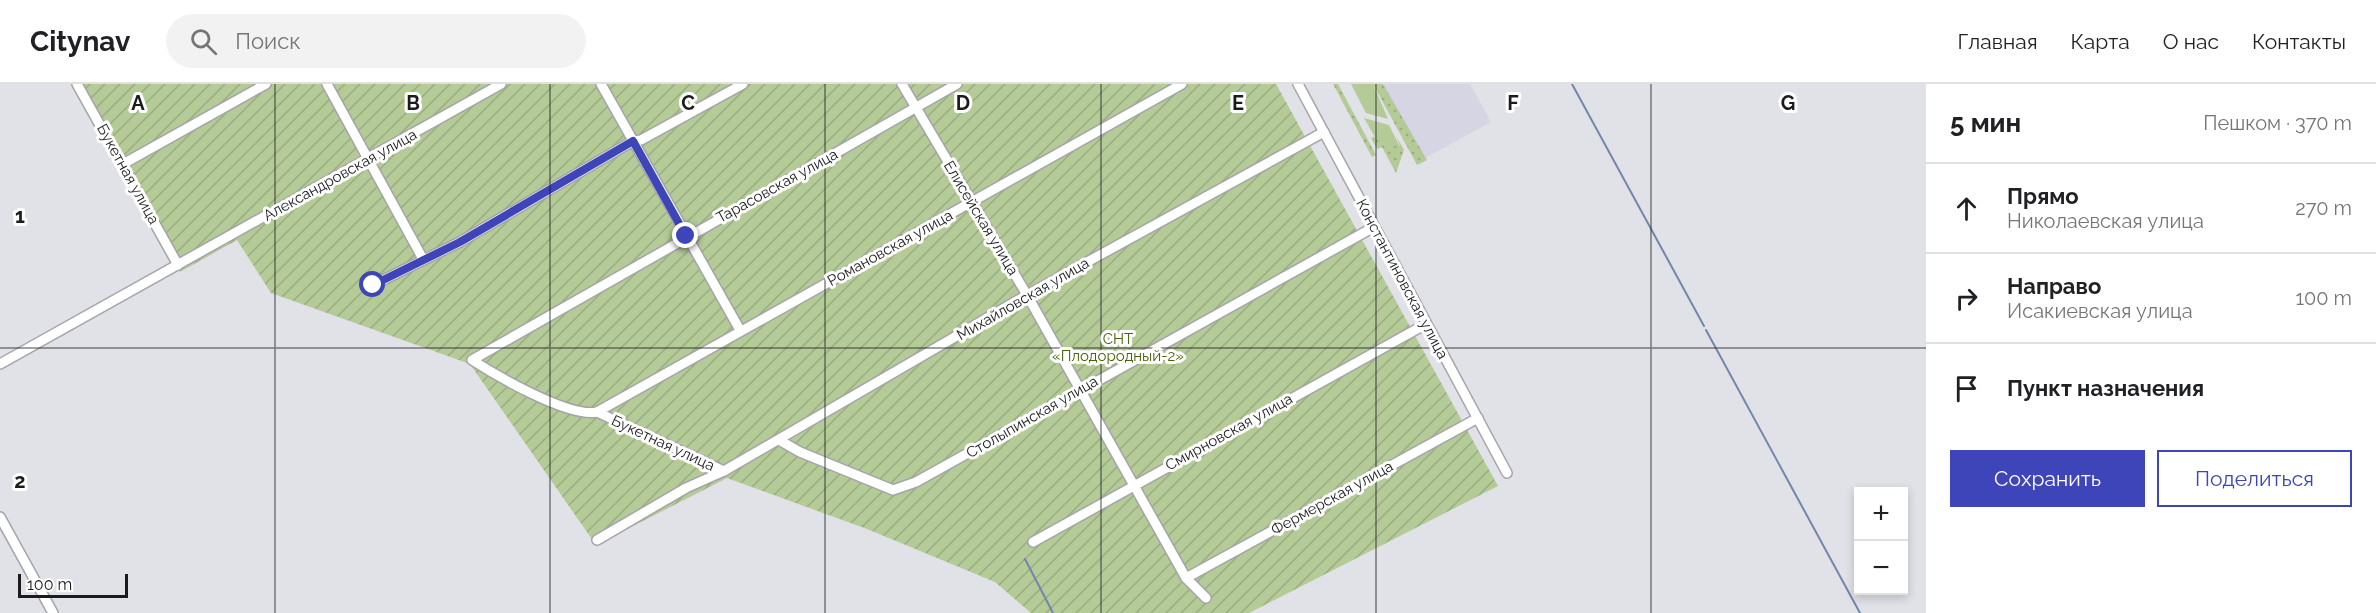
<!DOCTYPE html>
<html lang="ru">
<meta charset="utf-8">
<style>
body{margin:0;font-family:Raleway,sans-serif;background:#f2f2f2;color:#202124}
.controls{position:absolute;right:18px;bottom:18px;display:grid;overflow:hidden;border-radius:0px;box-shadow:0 3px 9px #0003}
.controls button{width:54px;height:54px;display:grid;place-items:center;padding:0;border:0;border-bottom:2px solid #e0e0e0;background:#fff;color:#202124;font:30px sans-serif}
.scale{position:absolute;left:18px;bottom:15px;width:110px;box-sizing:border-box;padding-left:6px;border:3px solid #1b1b1d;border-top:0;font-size:16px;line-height:21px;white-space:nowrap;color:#1b1b1d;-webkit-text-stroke:4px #fff;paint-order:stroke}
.stop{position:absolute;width:18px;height:18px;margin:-14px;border:4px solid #3d45b9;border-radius:50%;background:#fff}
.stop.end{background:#3d45b9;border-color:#fff;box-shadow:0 2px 6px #0008}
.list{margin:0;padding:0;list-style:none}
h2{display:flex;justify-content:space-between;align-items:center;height:78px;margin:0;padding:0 24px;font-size:26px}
h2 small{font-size:20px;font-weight:400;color:#757577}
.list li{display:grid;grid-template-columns:39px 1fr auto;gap:18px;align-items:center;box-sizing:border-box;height:90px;padding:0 24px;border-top:2px solid #e0e0e0}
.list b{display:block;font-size:22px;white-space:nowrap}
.list p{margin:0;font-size:20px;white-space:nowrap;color:#757577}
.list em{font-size:20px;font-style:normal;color:#757577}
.actions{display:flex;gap:12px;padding:18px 24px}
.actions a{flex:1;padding:14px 0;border:2px solid #3d45b9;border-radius:0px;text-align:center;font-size:21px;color:#3d45b9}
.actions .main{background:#3d45b9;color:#fff}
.icon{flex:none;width:33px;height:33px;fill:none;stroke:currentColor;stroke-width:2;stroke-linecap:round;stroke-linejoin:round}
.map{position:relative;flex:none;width:1926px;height:529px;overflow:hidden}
header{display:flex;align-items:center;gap:36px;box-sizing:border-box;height:84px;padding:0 30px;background:#fff;border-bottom:2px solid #e0e0e0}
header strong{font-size:28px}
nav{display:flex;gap:33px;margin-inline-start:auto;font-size:21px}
.search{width:420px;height:54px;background:#f2f2f2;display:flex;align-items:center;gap:15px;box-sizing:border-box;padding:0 21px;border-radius:33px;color:#757577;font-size:22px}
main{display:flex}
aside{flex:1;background:#fff}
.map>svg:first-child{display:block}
</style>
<header>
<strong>Citynav</strong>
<div class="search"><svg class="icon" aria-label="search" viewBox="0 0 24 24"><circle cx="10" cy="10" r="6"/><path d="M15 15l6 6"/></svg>Поиск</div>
<nav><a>Главная</a><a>Карта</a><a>О нас</a><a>Контакты</a></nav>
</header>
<main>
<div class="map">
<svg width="1926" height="529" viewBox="0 0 1926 529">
<defs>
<pattern id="grass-dots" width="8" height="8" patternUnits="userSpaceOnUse" patternTransform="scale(1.5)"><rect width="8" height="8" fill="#b4ca97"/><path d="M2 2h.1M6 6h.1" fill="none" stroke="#9aad82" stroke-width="1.8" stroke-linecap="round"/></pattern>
<pattern id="garden-furrows" width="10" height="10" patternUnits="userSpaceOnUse" patternTransform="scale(1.5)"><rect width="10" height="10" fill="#b4ca97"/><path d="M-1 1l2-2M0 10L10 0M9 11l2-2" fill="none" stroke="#9aad82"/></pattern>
</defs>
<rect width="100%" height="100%" fill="#e1e1e8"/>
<path fill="#d5d5e3" d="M 1383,0 L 1470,0 L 1491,38 L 1423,75 Z"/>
<g fill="url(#grass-dots)">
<path d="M 1333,0 L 1338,0 L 1376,71 L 1372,73 Z"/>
<path d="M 1373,0 L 1383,0 L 1427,76 L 1417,81 Z"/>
<path d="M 1396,52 L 1404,66 L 1396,89 L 1382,63 L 1377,65 L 1371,54 L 1374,53 L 1400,62 Z"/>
</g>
<g fill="#b4ca97">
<path d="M 1351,0 L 1373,0 L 1388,35 L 1366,29 Z"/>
<path d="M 1364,34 L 1389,41 L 1400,63 L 1376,55 Z"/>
</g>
<path fill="url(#garden-furrows)" d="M 75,0 L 1276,0 L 1498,402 L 1249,529 L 1031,529 L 995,498 L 867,445 L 727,394 L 596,461 L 470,280 L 271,209 L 237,156 L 180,188 Z"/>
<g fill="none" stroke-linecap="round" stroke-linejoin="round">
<g stroke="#7386ac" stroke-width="2">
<path d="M 1572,0 L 1704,242"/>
<path d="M 1706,246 L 1860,529"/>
<path d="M 1025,475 L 1053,529"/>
</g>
<g stroke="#a4a4aa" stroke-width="12">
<g id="street">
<path d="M 77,0 L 178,181"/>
<path d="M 327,0 L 423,175"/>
<path d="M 601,0 L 740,246"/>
<path d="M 902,0 L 1027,211 L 1186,494 L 1206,514"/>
<path d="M 1298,0 L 1507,389"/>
<path d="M 123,80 L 266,0"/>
<path d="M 373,201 L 460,158 L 633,57 L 641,56 L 743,0"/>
<path d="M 0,280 L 501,0"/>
<path d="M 597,328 L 1182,0"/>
<path d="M 779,356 L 800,368 L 893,406 L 916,398 L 1374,143"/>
<path d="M 724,387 L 597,328 C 569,334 497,292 472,276 L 957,0"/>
<path d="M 0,433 L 53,529"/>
<path d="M 597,456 L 686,404 L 724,387 L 1027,211 L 1324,48"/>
<path d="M 1033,458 L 1426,240"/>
<path d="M 1186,494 L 1478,334"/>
</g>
</g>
<use href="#street" stroke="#fff" stroke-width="9"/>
</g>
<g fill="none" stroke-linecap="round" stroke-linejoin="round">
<path stroke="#3d45b9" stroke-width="8" d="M 373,201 L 460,158 L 633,57 L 686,152"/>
</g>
<path fill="none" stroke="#1b1b1d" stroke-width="1.5" stroke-opacity="0.55" d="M 275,0 L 275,529M 550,0 L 550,529M 825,0 L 825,529M 1101,0 L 1101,529M 1376,0 L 1376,529M 1651,0 L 1651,529M 0,264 L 1926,264"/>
<g text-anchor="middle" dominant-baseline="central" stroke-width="6" stroke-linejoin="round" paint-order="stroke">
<g font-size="15" fill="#1b1b1d" stroke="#fff">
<text transform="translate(128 90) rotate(61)">Букетная улица</text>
<text transform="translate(340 91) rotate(-29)">Александровская улица</text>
<text transform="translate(777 102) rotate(-29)">Тарасовская улица</text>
<text transform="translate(981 134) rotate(59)">Елисейская улица</text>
<text transform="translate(890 164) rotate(-29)">Романовская улица</text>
<text transform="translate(1402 195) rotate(62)">Константиновская улица</text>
<text transform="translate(1023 215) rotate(-30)">Михайловская улица</text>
<text transform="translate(1032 333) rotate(-30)">Столыпинская улица</text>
<text transform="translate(1229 348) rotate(-29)">Смирновская улица</text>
<text transform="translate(663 359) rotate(25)">Букетная улица</text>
<text transform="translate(1332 414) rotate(-29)">Фермерская улица</text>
</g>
<g font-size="15" fill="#46620b" stroke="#fff">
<text x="1118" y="255">СНТ<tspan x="1118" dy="17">«Плодородный-2»</tspan></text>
</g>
</g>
<g font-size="20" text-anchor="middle" font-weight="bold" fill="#1b1b1d" stroke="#fff" stroke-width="6" stroke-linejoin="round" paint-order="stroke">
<text x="138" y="26">A</text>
<text x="413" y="26">B</text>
<text x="688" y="26">C</text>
<text x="963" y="26">D</text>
<text x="1238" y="26">E</text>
<text x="1513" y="26">F</text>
<text x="1788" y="26">G</text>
<text x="20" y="139">1</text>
<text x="20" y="404">2</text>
</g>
</svg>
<div class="controls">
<button>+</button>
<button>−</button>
</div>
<div class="scale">100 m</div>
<div class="stop" style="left:373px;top:201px"></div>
<div class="stop end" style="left:686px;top:152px"></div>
</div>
<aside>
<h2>5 мин<small>Пешком · 370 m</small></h2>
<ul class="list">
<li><svg class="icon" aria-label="ahead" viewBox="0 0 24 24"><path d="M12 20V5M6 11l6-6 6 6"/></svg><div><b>Прямо</b><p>Николаевская улица</p></div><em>270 m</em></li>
<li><svg class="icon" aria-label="right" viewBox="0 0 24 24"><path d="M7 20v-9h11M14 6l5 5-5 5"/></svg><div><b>Направо</b><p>Исакиевская улица</p></div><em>100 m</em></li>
<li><svg class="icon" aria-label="arrive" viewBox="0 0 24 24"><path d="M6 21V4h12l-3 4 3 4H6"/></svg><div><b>Пункт назначения</b></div></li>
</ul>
<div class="actions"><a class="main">Сохранить</a><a>Поделиться</a></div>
</aside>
</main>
